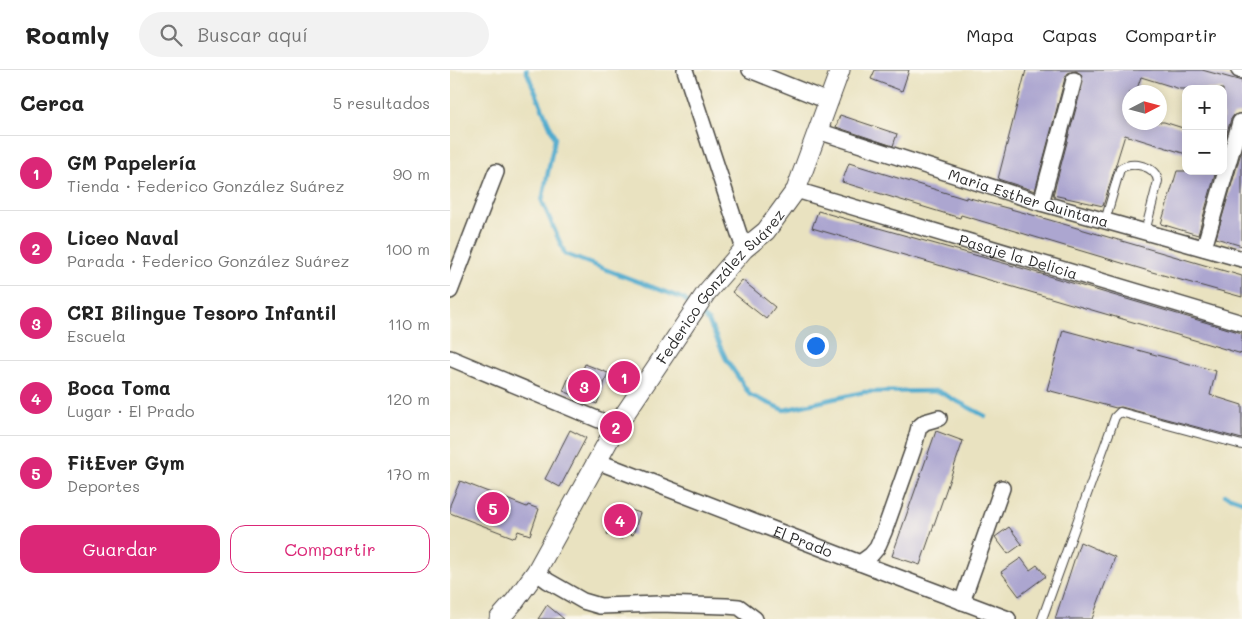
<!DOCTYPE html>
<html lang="es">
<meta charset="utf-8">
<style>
body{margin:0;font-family:Mali,sans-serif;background:#f2f2f2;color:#222}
.controls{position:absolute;right:15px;top:15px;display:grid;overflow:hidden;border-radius:10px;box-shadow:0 2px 12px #0003}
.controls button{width:45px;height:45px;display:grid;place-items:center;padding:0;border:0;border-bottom:1px solid #e0e0e0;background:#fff;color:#222;font:25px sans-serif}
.compass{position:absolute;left:672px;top:15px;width:45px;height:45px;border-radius:50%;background:#fff;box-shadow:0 2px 12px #0003;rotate:84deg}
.you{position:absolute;left:365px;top:275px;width:18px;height:18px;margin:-12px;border:4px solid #fff;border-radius:50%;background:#1a73e8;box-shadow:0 0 0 8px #1a73e833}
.badge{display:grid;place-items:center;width:32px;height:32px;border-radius:50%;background:#db2777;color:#fff;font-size:16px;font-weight:700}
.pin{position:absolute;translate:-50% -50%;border:2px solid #fff;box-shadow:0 1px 5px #0006}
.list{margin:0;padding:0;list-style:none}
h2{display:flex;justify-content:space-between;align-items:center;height:65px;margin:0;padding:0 20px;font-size:21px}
h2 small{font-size:16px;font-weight:400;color:#767676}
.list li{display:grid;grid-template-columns:32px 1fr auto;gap:15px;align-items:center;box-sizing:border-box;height:75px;padding:0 20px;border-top:1px solid #e0e0e0}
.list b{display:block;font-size:19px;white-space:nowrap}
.list p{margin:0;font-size:16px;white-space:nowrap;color:#767676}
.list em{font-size:16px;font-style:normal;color:#767676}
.actions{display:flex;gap:10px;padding:15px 20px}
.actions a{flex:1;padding:11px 0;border:1px solid #db2777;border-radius:15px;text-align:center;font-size:18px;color:#db2777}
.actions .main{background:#db2777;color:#fff}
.icon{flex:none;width:28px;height:28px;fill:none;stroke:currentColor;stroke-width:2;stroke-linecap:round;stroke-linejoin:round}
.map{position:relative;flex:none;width:792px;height:549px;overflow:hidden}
header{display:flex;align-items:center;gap:30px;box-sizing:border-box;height:70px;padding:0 25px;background:#fff;border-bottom:1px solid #e0e0e0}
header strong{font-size:24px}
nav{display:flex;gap:28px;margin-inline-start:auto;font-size:18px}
.search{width:350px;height:45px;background:#f2f2f2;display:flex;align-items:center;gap:12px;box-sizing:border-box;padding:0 18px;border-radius:28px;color:#767676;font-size:19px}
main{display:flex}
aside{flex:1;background:#fff}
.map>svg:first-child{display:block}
</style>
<header>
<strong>Roamly</strong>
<div class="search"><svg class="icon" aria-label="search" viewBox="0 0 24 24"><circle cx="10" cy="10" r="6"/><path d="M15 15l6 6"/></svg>Buscar aquí</div>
<nav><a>Mapa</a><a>Capas</a><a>Compartir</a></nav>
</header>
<main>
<aside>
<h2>Cerca<small>5 resultados</small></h2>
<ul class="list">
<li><span class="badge">1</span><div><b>GM Papelería</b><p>Tienda · Federico González Suárez</p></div><em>90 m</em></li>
<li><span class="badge">2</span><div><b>Liceo Naval</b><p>Parada · Federico González Suárez</p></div><em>100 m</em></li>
<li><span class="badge">3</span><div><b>CRI Bilingue Tesoro Infantil</b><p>Escuela</p></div><em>110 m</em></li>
<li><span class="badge">4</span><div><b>Boca Toma</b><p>Lugar · El Prado</p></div><em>120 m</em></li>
<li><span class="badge">5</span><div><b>FitEver Gym</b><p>Deportes</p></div><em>170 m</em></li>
</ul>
<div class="actions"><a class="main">Guardar</a><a>Compartir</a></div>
</aside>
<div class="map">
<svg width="792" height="549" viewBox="0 0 792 549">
<rect width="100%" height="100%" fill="#fbf7ec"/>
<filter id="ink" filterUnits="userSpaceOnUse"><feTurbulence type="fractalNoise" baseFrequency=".02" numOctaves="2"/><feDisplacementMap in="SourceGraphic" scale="10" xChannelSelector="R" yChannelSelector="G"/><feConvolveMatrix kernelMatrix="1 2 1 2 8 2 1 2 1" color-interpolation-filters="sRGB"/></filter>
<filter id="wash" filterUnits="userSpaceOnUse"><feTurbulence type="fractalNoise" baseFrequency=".0096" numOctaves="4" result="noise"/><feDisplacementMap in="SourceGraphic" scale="20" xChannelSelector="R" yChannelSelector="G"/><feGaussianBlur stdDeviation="1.12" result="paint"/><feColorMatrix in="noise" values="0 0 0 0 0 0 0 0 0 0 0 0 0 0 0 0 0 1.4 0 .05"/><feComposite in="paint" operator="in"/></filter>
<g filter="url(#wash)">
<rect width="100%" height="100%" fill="#e9e2c0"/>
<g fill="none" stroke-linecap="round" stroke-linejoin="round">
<g stroke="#4faacd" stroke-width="4.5">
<path d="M 76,0 L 105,68 L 92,131 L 115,184 L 234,229 L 242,236"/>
<path d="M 249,243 L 259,252 L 276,289 L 300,325 L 334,340 L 414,322 L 488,321 L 535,346"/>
<path d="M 775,425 L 792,431"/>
</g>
</g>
<g id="blocks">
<g fill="#aca6d0">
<path d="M 425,0 L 459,0 L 452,21 L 421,9 Z"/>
<path d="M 576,0 L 752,0 L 792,11 L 792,43 L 784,45 L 781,49 L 773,76 L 773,19 L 730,19 L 691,7 L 686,22 L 680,22 L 680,52 L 714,52 L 736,59 L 736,84 L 675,65 L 653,136 L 603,125 L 633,12 L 631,4 L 626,1 L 618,3 L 615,8 L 585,121 L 548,109 Z"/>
<path d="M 390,45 L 447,64 L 443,76 L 386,57 Z"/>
<path d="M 792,79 L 792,176 L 766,168 Z"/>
<path d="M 399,93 L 516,129 L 516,127 L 579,144 L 792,206 L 792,227 L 702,202 L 511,145 L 510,148 L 392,112 Z"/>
<path d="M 727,101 L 766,101 L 748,165 L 711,154 Z"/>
<path d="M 368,141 L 571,198 L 792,263 L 792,284 L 362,158 Z"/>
<path d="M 292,210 L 325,237 L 316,249 L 282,222 Z"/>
<path d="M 613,260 L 766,301 L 760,325 L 792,335 L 792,369 L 671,337 L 666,338 L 597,320 Z"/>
<path d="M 135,294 L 158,303 L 147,334 L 113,321 L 119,307 L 128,311 Z"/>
<path d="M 120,360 L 136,368 L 110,417 L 95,409 Z"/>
<path d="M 486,361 L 513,371 L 470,495 L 442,486 Z"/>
<path d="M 10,411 L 77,437 L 78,435 L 89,439 L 80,465 L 68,461 L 65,468 L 0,443 L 0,435 Z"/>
<path d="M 169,436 L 190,443 L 183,465 L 174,462 L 172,469 L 157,464 L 163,447 L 165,447 Z"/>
<path d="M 559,457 L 572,474 L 558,484 L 545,467 Z"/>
<path d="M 630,472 L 665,487 L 642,549 L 605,549 Z"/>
<path d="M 571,488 L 580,500 L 587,495 L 596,506 L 569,526 L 551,502 Z"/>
<path d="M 97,535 L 114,549 L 88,549 Z"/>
</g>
</g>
</g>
<g filter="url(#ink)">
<use href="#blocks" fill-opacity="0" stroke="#484641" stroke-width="1"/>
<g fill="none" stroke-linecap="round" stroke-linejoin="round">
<g stroke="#484641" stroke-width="10">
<g id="service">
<path d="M 655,151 L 670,99 C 682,91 705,95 708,111 L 695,162"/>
<path d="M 592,549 L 665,347 L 670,342 L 792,375"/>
</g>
</g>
<g stroke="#484641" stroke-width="18">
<g id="minor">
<path d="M 235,0 L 294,179"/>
<path d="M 300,0 L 380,32"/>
<path d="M 789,0 L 792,1"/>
<path id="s1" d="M 368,61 L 591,133 L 792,189"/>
<path id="s2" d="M 346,120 L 792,253"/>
<path d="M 591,133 L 624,10"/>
<path d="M 754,178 L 790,52"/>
<path d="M 0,221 L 46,102"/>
<path d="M 0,288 L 166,357"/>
<path id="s3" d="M 149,392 L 410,493 L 558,549"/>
<path d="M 410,493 L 421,485 L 427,478 L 434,462 L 463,380 L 469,357 L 475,352 L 489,348"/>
<path d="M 86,502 L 98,511 L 133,531 L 150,536 L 209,534 L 276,536 L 289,537 L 305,549"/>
<path d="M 512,532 L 552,418"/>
</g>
</g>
<g stroke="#484641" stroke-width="21">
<g id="tertiary">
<path id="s4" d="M 49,549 L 65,531 L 86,502 L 166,357 L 256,223 L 294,179 L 316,161 L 346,120 L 390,0"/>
</g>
</g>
<use href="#service" stroke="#fff" stroke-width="8"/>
<use href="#minor" stroke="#fff" stroke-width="15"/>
<use href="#tertiary" stroke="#fff" stroke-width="19"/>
</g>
</g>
<g text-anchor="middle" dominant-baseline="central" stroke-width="4" stroke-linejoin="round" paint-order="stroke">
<g font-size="15" fill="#2b2b2b" stroke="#fbf7ec">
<text stroke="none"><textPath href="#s1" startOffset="221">Maria Esther Quintana</textPath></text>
<text stroke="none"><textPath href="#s2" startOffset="232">Pasaje la Delicia</textPath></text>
<text stroke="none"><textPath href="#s4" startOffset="401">Federico González Suárez</textPath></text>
<text stroke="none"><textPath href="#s3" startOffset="219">El Prado</textPath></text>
</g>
</g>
</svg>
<div class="controls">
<button>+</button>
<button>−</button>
</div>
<svg class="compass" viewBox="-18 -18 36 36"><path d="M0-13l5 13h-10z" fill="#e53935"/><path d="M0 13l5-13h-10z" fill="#767676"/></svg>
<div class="you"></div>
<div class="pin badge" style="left:174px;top:307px">1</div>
<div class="pin badge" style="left:166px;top:357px">2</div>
<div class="pin badge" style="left:134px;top:316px">3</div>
<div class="pin badge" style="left:170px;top:450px">4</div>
<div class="pin badge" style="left:43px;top:438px">5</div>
</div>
</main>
